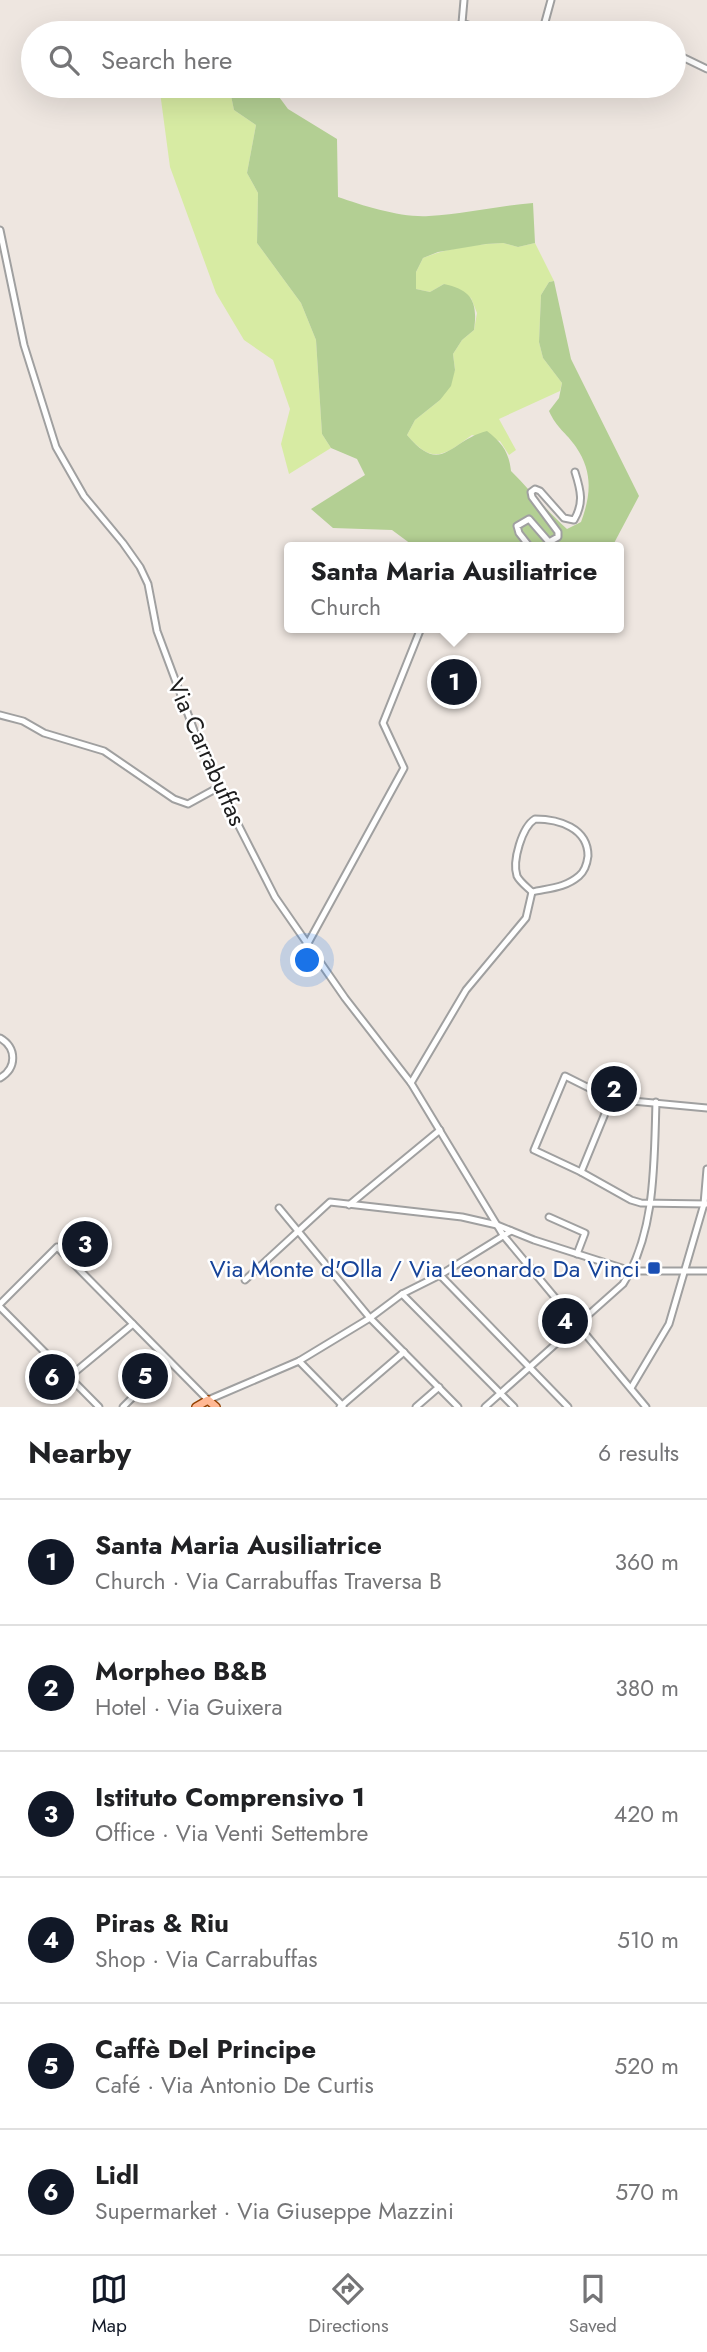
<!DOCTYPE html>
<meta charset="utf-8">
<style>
body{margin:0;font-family:Jost,sans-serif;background:#f2f2f2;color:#202124}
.you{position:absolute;left:308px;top:961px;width:24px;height:24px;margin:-18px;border:5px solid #fff;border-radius:50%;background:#1a73e8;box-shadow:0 0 0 10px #1a73e833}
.badge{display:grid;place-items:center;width:46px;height:46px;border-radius:50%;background:#111827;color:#fff;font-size:23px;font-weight:700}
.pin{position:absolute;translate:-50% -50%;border:4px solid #fff;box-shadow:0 2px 7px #0006}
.popup{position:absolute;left:284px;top:542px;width:340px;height:91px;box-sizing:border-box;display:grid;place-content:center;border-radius:7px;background:#fff;filter:drop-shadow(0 2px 5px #0005);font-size:23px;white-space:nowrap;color:#757577}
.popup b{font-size:26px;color:#202124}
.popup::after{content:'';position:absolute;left:50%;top:100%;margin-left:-14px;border:14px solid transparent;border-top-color:#fff}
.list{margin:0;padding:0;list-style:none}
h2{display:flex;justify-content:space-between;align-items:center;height:91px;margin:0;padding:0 28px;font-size:30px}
h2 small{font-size:23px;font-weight:400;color:#757577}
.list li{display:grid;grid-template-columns:46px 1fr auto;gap:21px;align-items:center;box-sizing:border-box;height:126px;padding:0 28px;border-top:2px solid #e0e0e0}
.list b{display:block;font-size:26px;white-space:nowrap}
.list p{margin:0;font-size:23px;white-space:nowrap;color:#757577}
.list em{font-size:23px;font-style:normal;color:#757577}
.icon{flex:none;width:38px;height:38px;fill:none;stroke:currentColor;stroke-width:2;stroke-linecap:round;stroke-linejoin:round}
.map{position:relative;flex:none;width:707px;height:1407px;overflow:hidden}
.search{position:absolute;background:#fff;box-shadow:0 7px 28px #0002;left:21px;right:21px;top:21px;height:77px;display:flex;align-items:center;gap:18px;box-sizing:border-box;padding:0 24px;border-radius:38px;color:#757577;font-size:26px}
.sheet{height:847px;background:#fff}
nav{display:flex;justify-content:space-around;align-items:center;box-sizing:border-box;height:98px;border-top:2px solid #e0e0e0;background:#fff;font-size:19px;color:#757577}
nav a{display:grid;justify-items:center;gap:4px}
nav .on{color:#111827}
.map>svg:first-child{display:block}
</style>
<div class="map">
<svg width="707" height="1407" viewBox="0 0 707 1407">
<rect width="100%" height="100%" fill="#eee6e0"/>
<g fill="#d7eba3">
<path d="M 268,27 L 265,33 L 145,33 L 145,32 Z"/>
<path d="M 145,86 L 229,86 L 234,110 L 256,125 L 247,173 L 258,193 L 257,243 L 301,303 L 316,340 L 322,434 L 331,448 L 289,474 L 281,444 L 290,409 L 273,360 L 244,340 L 216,293 L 170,167 L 160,92 L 145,91 Z"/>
<path d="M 503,243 L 518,247 L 535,243 L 554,281 L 549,282 L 541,295 L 539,342 L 543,358 L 562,383 L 560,391 L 499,419 L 516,450 L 509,455 L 500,441 L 472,435 C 444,456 432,465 407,435 L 415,420 L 440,400 L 455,370 L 453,354 L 462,340 L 474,330 L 477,313 L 471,298 L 444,284 L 430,292 L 416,289 L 416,272 L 423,258 C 447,248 477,244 503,243 Z"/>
</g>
<path fill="#b3cf93" d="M 229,86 L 271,86 L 288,109 L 337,139 L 338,197 C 364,206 402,218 429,216 C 464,214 498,206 533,203 L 535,243 L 518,247 L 503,243 L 486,244 L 438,252 L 423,258 L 416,272 L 416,289 L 430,292 L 444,284 C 472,290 478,302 474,330 L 462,340 L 453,354 L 455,370 L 451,386 L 440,400 L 415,420 L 407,435 C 442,477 450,440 487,431 C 502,443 509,452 511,471 C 530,490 547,511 567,529 L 581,522 C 591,495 593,472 576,447 C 566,432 557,429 549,411 L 559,398 L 562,383 L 543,358 L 539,342 L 541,295 L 549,282 L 554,281 L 571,359 L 639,496 L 612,547 L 463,547 L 457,543 L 452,547 L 415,547 L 392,530 L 333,528 L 311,509 L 365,475 L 357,459 L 331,448 L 322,434 L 316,340 L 301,303 L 257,243 L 258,193 L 247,173 L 256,125 L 234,110 Z"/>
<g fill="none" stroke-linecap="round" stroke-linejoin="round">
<g stroke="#a0a0a0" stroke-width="9">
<g id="minor">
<path d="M 464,0 L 462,23 L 492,33"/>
<path d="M 542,33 L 551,0"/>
<path d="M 674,53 L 707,69"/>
<path d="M 0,230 L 24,345 L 56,447 L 84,496 L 123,543 L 140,567 L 148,584 L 157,631 L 195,733 L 219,787 L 275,897 L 345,998 L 411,1083 L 503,1235 L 646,1407"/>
<path d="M 530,547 L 519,533 L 517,526 L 529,519 L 549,542 L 558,537 L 558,532 L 532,497 L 531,492 L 535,489 L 540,491 L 564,518 L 574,520 C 584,503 581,491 575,472"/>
<path d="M 0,715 L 23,721 L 44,733 L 104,751 L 174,799 L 188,804 L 219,787"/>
<path d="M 535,819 C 559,819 588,828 588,856 C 587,864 585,871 579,876 C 565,888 549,888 532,892 C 527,887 520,882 517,876 C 512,861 522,827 535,819 Z"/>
<path d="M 307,945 L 404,768 L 383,723 L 421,628"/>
<path d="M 0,1038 C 17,1048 17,1068 0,1078"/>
<path d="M 411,1083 L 466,990 L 526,918 L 532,892"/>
<path d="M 707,1108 L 611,1099 L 565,1076 L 534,1150 L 581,1172 L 631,1200 L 641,1203 L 707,1204"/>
<path d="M 581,1172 L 611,1099"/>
<path d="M 349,1205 L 440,1130"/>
<path d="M 279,1208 L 370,1318 L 458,1407"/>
<path d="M 549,1217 L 585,1233 L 577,1254"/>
<path d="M 440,1275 L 568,1407"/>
<path d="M 245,1280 L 330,1202 L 462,1217 L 497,1225 L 534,1240 L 631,1271 L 707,1271"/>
<path d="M 402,1294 L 514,1407"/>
<path d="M 0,1304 L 57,1247 L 208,1400 L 299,1361 L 370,1318 L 402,1294 L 440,1275 L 511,1231"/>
<path d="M 0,1307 L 99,1407"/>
<path d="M 299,1361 L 343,1406"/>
<path d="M 69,1377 L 133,1324"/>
<path d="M 631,1388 L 669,1324 L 704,1204 L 707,1169"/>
<path d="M 123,1407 L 169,1361"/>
<path d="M 340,1407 L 404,1352"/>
<path d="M 416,1407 L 439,1387"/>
<path d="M 485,1407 L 623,1284 C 656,1232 654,1162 656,1102"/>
</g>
</g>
<g stroke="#934000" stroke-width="10">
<path id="major" d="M 196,1407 L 208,1400 L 216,1407"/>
</g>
<use href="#minor" stroke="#fff" stroke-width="5"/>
<use href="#major" stroke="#ffb894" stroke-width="7"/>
</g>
<rect fill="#1a4fb4" stroke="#fff" stroke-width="2.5" x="647" y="1261" width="14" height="14" rx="3.5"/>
<g text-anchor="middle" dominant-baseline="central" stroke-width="5" stroke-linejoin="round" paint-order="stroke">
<g font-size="24" fill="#1c1c1c" stroke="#fff">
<text transform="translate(207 752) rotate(66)">Via Carrabuffas</text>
</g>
<g font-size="24" fill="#164399" stroke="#fff" text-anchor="end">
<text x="640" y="1268">Via Monte d'Olla / Via Leonardo Da Vinci</text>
</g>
</g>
</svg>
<div class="you"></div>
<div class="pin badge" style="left:454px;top:682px">1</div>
<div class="popup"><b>Santa Maria Ausiliatrice</b>Church</div>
<div class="pin badge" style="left:614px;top:1089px">2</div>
<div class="pin badge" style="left:85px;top:1244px">3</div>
<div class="pin badge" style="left:565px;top:1321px">4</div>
<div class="pin badge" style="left:145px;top:1376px">5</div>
<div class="pin badge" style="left:52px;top:1377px">6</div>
<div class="search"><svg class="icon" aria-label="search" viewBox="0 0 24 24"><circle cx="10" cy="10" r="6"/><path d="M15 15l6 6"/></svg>Search here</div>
</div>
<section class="sheet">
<h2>Nearby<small>6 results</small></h2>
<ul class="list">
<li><span class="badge">1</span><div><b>Santa Maria Ausiliatrice</b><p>Church · Via Carrabuffas Traversa B</p></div><em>360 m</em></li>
<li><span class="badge">2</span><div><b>Morpheo B&amp;B</b><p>Hotel · Via Guixera</p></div><em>380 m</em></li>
<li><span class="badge">3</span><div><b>Istituto Comprensivo 1</b><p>Office · Via Venti Settembre</p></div><em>420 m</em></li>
<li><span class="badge">4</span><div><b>Piras &amp; Riu</b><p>Shop · Via Carrabuffas</p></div><em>510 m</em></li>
<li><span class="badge">5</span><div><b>Caffè Del Principe</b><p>Café · Via Antonio De Curtis</p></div><em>520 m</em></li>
<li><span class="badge">6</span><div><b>Lidl</b><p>Supermarket · Via Giuseppe Mazzini</p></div><em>570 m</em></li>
</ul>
</section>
<nav>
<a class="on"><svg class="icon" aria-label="map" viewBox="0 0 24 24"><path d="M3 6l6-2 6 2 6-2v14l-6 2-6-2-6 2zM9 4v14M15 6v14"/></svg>Map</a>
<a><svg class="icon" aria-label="directions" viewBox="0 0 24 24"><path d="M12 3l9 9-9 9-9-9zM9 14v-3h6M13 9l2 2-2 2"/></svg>Directions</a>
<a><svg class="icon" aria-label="saved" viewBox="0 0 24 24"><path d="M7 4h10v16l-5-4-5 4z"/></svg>Saved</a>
</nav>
